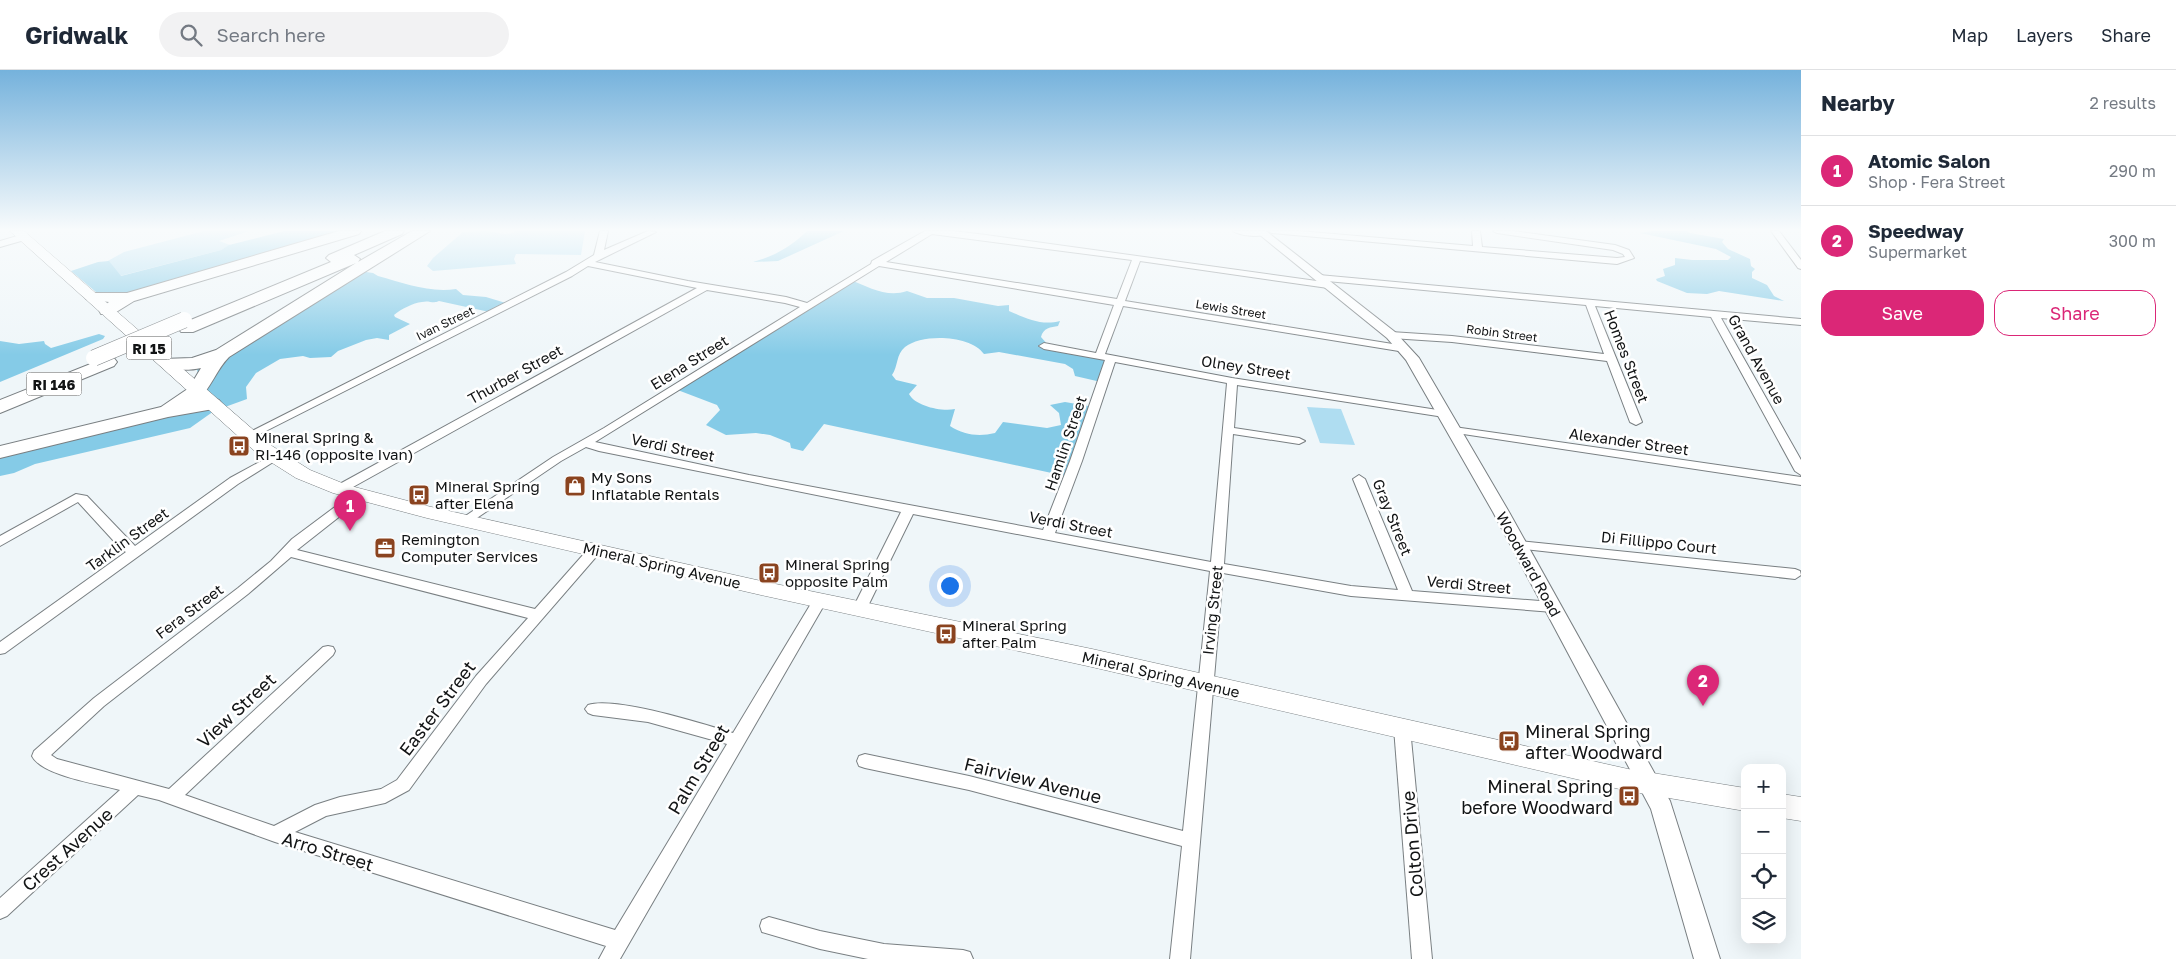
<!DOCTYPE html>
<meta charset="utf-8">
<style>
body{margin:0;font-family:"Golos Text",sans-serif;background:#f2f2f3;color:#1f2937}
.controls{position:absolute;right:15px;bottom:15px;display:grid;overflow:hidden;border-radius:10px;box-shadow:0 5px 20px #0002}
.controls button{width:45px;height:45px;display:grid;place-items:center;padding:0;border:0;border-bottom:1px solid #e0e1e3;background:#fff;color:#1f2937;font:25px sans-serif}
.you{position:absolute;left:949px;top:515px;width:18px;height:18px;margin:-12px;border:4px solid #fff;border-radius:50%;background:#1a73e8;box-shadow:0 0 0 8px #1a73e833}
.badge{display:grid;place-items:center;width:32px;height:32px;border-radius:50%;background:#db2777;color:#fff;font-size:16px;font-weight:700}
.pin{position:absolute;translate:-50% -41px;filter:drop-shadow(0 1px 2px #0008)}
.pin::after{content:'';position:absolute;top:26px;width:18px;height:15px;background:inherit;clip-path:polygon(0 0,100% 0,50% 100%)}
.list{margin:0;padding:0;list-style:none}
h2{display:flex;justify-content:space-between;align-items:center;height:65px;margin:0;padding:0 20px;font-size:21px}
h2 small{font-size:16px;font-weight:400;color:#747a83}
.list li{display:grid;grid-template-columns:32px 1fr auto;gap:15px;align-items:center;box-sizing:border-box;height:70px;padding:0 20px;border-top:1px solid #e0e1e3}
.list b{display:block;font-size:19px;white-space:nowrap}
.list p{margin:0;font-size:16px;white-space:nowrap;color:#747a83}
.list em{font-size:16px;font-style:normal;color:#747a83}
.actions{display:flex;gap:10px;padding:15px 20px}
.actions a{flex:1;padding:11px 0;border:1px solid #db2777;border-radius:15px;text-align:center;font-size:18px;color:#db2777}
.actions .main{background:#db2777;color:#fff}
.icon{flex:none;width:28px;height:28px;fill:none;stroke:currentColor;stroke-width:2;stroke-linecap:round;stroke-linejoin:round}
.map{position:relative;flex:none;width:1801px;height:889px;overflow:hidden}
header{display:flex;align-items:center;gap:30px;box-sizing:border-box;height:70px;padding:0 25px;background:#fff;border-bottom:1px solid #e0e1e3}
header strong{font-size:24px}
nav{display:flex;gap:28px;margin-inline-start:auto;font-size:18px}
.search{width:350px;height:45px;background:#f2f2f3;display:flex;align-items:center;gap:12px;box-sizing:border-box;padding:0 18px;border-radius:28px;color:#747a83;font-size:19px}
main{display:flex}
aside{flex:1;background:#fff}
.map>svg:first-child{display:block}
</style>
<header>
<strong>Gridwalk</strong>
<div class="search"><svg class="icon" aria-label="search" viewBox="0 0 24 24"><circle cx="10" cy="10" r="6"/><path d="M15 15l6 6"/></svg>Search here</div>
<nav><a>Map</a><a>Layers</a><a>Share</a></nav>
</header>
<main>
<div class="map">
<svg width="1801" height="889" viewBox="0 0 1801 889">
<rect width="100%" height="100%" fill="#eff6f9"/>
<g fill="#afddf1">
<path d="M 204,161 L 249,161 L 219,171 L 230,175 L 221,180 L 120,206 L 109,192 L 106,192 L 124,182 Z"/>
<path d="M 486,161 L 505,164 L 514,163 L 514,161 L 585,161 L 581,185 L 516,184 L 514,189 L 516,194 L 433,201 L 427,196 L 433,188 L 463,162 Z"/>
<path d="M 1307,337 L 1341,339 L 1355,375 L 1320,373 Z"/>
</g>
<g fill="#85cbe7">
<path d="M 284,161 L 340,161 L 115,228 L 96,222 L 71,201 L 98,192 L 109,191 L 121,206 L 221,180 L 229,175 Z"/>
<path d="M 807,161 L 844,161 L 778,191 L 753,192 C 773,187 792,176 807,161 Z"/>
<path d="M 1652,161 L 1687,161 L 1690,163 L 1724,169 L 1722,172 L 1728,179 L 1750,189 L 1751,196 L 1755,199 L 1752,202 L 1752,208 L 1767,215 L 1774,226 L 1784,231 L 1719,221 L 1707,224 L 1687,223 L 1657,211 L 1656,209 L 1665,206 L 1663,199 L 1675,195 L 1675,188 L 1692,190 L 1728,190 L 1731,187 L 1716,179 L 1640,163 Z"/>
<path d="M 352,200 L 373,203 L 378,206 C 404,213 429,223 456,219 L 463,225 L 486,227 L 509,234 L 494,243 L 439,231 C 433,234 429,230 422,232 C 413,233 401,239 394,245 L 395,247 L 410,254 L 389,265 L 389,270 L 377,268 L 366,270 L 338,281 L 331,287 L 310,288 L 303,286 L 280,289 L 256,303 L 246,317 L 247,329 L 214,341 L 190,358 L 35,394 L 14,403 L 0,406 L 0,380 L 181,335 L 199,309 L 197,299 Z"/>
<path d="M 850,210 C 869,217 887,228 907,221 L 927,228 L 954,228 L 998,236 L 1009,235 L 1009,241 C 1026,248 1041,256 1060,251 L 1058,256 C 1051,257 1043,258 1041,267 L 1048,275 L 1112,288 L 1101,312 L 1075,306 L 1073,299 L 1065,294 L 999,282 L 984,284 C 971,265 922,263 905,277 C 896,284 898,297 892,305 L 896,310 L 917,315 L 909,324 C 915,336 942,342 955,339 L 950,356 C 964,365 979,367 995,363 L 1003,352 L 1047,358 L 1061,355 L 1059,343 L 1050,335 L 1065,332 L 1094,337 L 1070,407 L 824,354 L 803,381 L 791,378 L 790,373 L 770,365 L 756,363 L 726,365 L 706,355 L 720,340 L 717,335 L 675,319 Z"/>
<path d="M 99,264 L 105,266 L 103,269 L 0,312 L 0,271 L 19,274 L 44,271 L 45,274 L 51,278 Z"/>
</g>
<g fill="none" stroke-linecap="round" stroke-linejoin="round">
<g stroke="#797f82" stroke-width="2">
<g id="minor">
<path d="M 600,161 L 608,161 L 604,180 L 648,161 L 656,162 L 595,192 L 688,211 L 786,227 L 807,233 L 871,194 L 872,191 L 925,161 L 953,161 L 986,165 L 1331,213 L 1332,215 L 1328,218 L 1140,191 L 1125,231 L 1405,276 L 1410,279 L 1405,282 L 1123,236 L 1105,284 L 1232,308 L 1444,341 L 1449,344 L 1444,347 L 1237,315 L 1234,358 L 1299,368 L 1305,371 L 1299,374 L 1233,364 L 1224,494 L 1351,516 L 1398,520 L 1353,409 L 1359,405 L 1365,409 L 1412,521 L 1553,532 L 1558,534 L 1560,537 L 1558,540 L 1553,542 L 1351,526 L 1223,503 L 1190,889 L 1170,889 L 1182,776 L 969,720 L 865,698 L 859,696 L 857,691 L 859,686 L 865,684 L 969,706 L 1183,761 L 1210,501 L 913,444 L 867,538 L 865,541 L 855,541 L 853,538 L 901,442 L 599,381 L 586,377 L 561,391 L 468,454 L 464,455 L 458,451 L 553,387 L 604,358 L 800,237 L 785,233 L 707,220 L 344,422 L 336,422 L 334,419 L 336,416 L 697,218 L 588,196 L 572,206 L 252,368 L 248,369 L 242,366 L 566,202 L 594,185 ZM 932,164 L 1132,190 L 1117,229 L 886,192 ZM 879,196 L 1114,235 L 1096,283 L 1044,273 L 1039,276 L 1044,279 L 1105,290 L 1070,391 L 1043,460 L 749,405 L 595,372 ZM 1115,292 L 1227,313 L 1211,492 L 1055,463 L 1082,391 Z"/>
<path d="M 1233,161 L 1265,161 L 1268,163 C 1261,168 1240,166 1233,161 Z"/>
<path d="M 1268,161 L 1299,161 L 1473,176 L 1472,161 L 1480,161 L 1482,177 L 1617,188 L 1625,187 L 1623,184 L 1613,180 L 1497,163 L 1493,161 L 1513,161 L 1615,175 L 1629,180 L 1634,188 L 1617,194 L 1272,163 Z"/>
<path d="M 1771,161 L 1779,161 L 1801,190 L 1801,199 L 1798,198 Z"/>
<path d="M 1319,205 L 1801,249 L 1801,255 L 1721,248 L 1801,390 L 1801,405 L 1795,401 L 1711,247 L 1595,236 L 1642,352 L 1636,355 L 1630,352 L 1607,291 L 1452,272 L 1391,268 L 1386,265 L 1391,262 L 1452,266 L 1604,284 L 1586,235 L 1316,210 L 1315,208 Z"/>
<path d="M 1454,357 L 1801,407 L 1801,415 L 1450,362 L 1448,360 Z"/>
<path d="M 274,384 L 278,385 L 280,387 L 278,389 L 238,414 L 5,583 L 0,584 L 0,572 L 126,482 L 122,480 L 78,432 L 0,476 L 0,466 L 76,424 L 87,426 L 135,476 L 230,408 Z"/>
<path d="M 359,421 L 365,425 L 363,428 L 297,480 L 535,539 L 590,477 L 600,477 L 602,480 L 486,614 L 409,720 L 385,733 L 326,746 L 295,762 L 615,860 L 727,674 L 648,652 L 593,645 L 588,643 L 585,639 L 588,635 C 615,626 703,654 733,663 L 815,527 L 825,527 L 827,530 L 620,889 L 599,889 L 606,876 L 275,772 L 159,730 L 138,725 L 7,846 L 0,849 L 0,828 L 120,720 C 99,714 42,706 32,686 L 34,681 L 94,628 L 238,518 L 271,491 L 292,469 L 355,422 ZM 291,487 L 528,548 L 476,606 L 397,710 L 381,719 L 340,727 L 315,735 L 274,756 L 185,725 L 333,585 L 335,581 L 333,577 L 328,576 L 323,577 L 169,719 L 57,689 L 51,685 L 104,636 L 248,524 Z"/>
<path d="M 1519,471 L 1795,499 L 1800,501 L 1801,505 L 1795,509 L 1514,478 L 1513,475 L 1514,472 Z"/>
<path d="M 1402,652 L 1408,654 L 1410,658 L 1432,889 L 1412,889 L 1394,658 L 1396,654 Z"/>
<path d="M 769,847 L 820,861 L 884,874 L 963,880 L 970,882 L 973,889 L 868,889 L 820,879 L 762,862 L 760,856 L 762,850 Z"/>
</g>
</g>
<g stroke="#797f82" stroke-width="2">
<g id="tertiary">
<path d="M 1255,161 L 1266,161 L 1395,262 L 1419,288 L 1509,442 L 1670,731 L 1720,889 L 1694,889 L 1651,739 L 1493,442 L 1406,290 L 1387,268 Z"/>
<path d="M 24,164 L 28,165 L 29,167 L 28,169 L 0,177 L 0,171 Z"/>
</g>
</g>
<g stroke="#797f82" stroke-width="1">
<g id="primary">
<path d="M 10,161 L 24,161 L 272,376 L 310,400 L 347,415 L 427,436 L 761,511 L 1092,579 L 1628,699 L 1745,718 L 1745,741 L 1628,721 L 1092,597 L 761,525 L 427,448 L 333,423 L 296,408 L 258,384 Z"/>
<path d="M 1782,724 L 1801,727 L 1801,751 L 1782,748 Z"/>
</g>
</g>
<g stroke="#797f82" stroke-width="2">
<g id="motorway">
<path d="M 339,161 L 361,161 L 359,164 L 134,231 L 113,244 L 101,244 L 99,240 L 109,232 L 86,229 L 84,226 L 86,223 L 127,223 Z"/>
<path d="M 385,161 L 404,161 L 402,164 L 354,185 L 360,189 L 358,192 L 412,161 L 430,161 L 229,287 C 216,300 211,318 198,330 L 212,328 L 219,330 L 222,334 L 219,338 L 168,347 L 0,388 L 0,376 L 161,337 L 189,318 L 201,298 C 189,301 173,300 162,297 L 159,293 L 162,289 L 192,288 L 216,280 L 356,193 L 193,262 L 181,262 L 178,258 L 181,254 L 331,192 L 326,188 L 329,185 Z"/>
<path d="M 108,287 L 114,288 L 117,292 L 114,296 L 0,343 L 0,330 Z"/>
</g>
</g>
<use href="#minor" fill="#fff" fill-rule="evenodd"/>
<use href="#tertiary" fill="#fff" fill-rule="evenodd"/>
<use href="#primary" fill="#fff" fill-rule="evenodd"/>
<use href="#motorway" fill="#fff" fill-rule="evenodd"/>
<g stroke="#797f82" stroke-width="17" stroke-linecap="butt">
<path id="motorway-bridge" d="M 94,288 L 184,250"/>
</g>
<use href="#motorway-bridge" stroke="#fff" stroke-width="16"/>
</g>
<linearGradient id="sky" x2="0" y2="1"><stop stop-color="#75b2dc"/><stop offset="0.56" stop-color="#f8fbfc"/><stop offset="1" stop-color="#f8fbfc" stop-opacity="0"/></linearGradient>
<rect width="1801" height="285" fill="url(#sky)"/>
<defs>
<g id="bus-square" transform="scale(1.125)"><rect x="-9" y="-9" width="18" height="18" rx="4" fill="#8a431f" stroke="#fff"/><path d="M-5-6H5V4H4V6H2V4H-2V6H-4V4H-5ZM-3.5-4V0h7V-4ZM-3.5 1.2v1.5H-2V1.2ZM2 1.2v1.5H3.5V1.2Z" fill="#fff"/></g>
<g id="shop-square" transform="scale(1.125)"><rect x="-9" y="-9" width="18" height="18" rx="4" fill="#8a431f" stroke="#fff"/><path d="M-5-2.5h2.3a2.7 3.5 0 0 1 5.4 0H5L5.5 6h-11ZM-1.5-2.5h3a1.5 2.3 0 0 0-3 0Z" fill="#fff"/></g>
<g id="office-square" transform="scale(1.125)"><rect x="-9" y="-9" width="18" height="18" rx="4" fill="#8a431f" stroke="#fff"/><path d="M-6-3h4V-5.5h4V-3h4V5H-6ZM-1-4.5V-3h2v-1.5ZM-6 0V1H6V0Z" fill="#fff"/></g>
</defs>
<g fill-rule="evenodd">
<use href="#bus-square" x="239" y="376"/>
<use href="#shop-square" x="575" y="416"/>
<use href="#bus-square" x="419" y="425"/>
<use href="#office-square" x="385" y="478"/>
<use href="#bus-square" x="769" y="503"/>
<use href="#bus-square" x="946" y="564"/>
<use href="#bus-square" x="1509" y="671"/>
<use href="#bus-square" x="1629" y="726"/>
</g>
<g text-anchor="middle" dominant-baseline="central" stroke-width="5" stroke-linejoin="round" paint-order="stroke">
<g font-size="12" fill="#121415" stroke="#fff">
<text transform="translate(1231 239) rotate(9)">Lewis Street</text>
<text transform="translate(445 253) rotate(-26)">Ivan Street</text>
<text transform="translate(1502 263) rotate(7)">Robin Street</text>
</g>
<g fill="#fff" stroke="#595a5b" stroke-width="1">
<rect x="126.5" y="266.5" width="45" height="23" rx="4"/>
<rect x="26.5" y="302.5" width="55" height="23" rx="4"/>
</g>
<g font-size="14" font-weight="bold" fill="#121415">
<text x="149" y="278">RI 15</text>
<text x="54" y="314">RI 146</text>
</g>
<g font-size="15" fill="#121415" stroke="#fff">
<text transform="translate(1627 286) rotate(69)">Homes Street</text>
<text transform="translate(1757 289) rotate(61)">Grand Avenue</text>
<text transform="translate(689 292) rotate(-32)">Elena Street</text>
<text transform="translate(1246 297) rotate(9)">Olney Street</text>
<text transform="translate(515 304) rotate(-29)">Thurber Street</text>
<text transform="translate(1629 371) rotate(8)">Alexander Street</text>
<text transform="translate(1065 373) rotate(-71)">Hamlin Street</text>
<text transform="translate(673 377) rotate(12)">Verdi Street</text>
<text transform="translate(1393 447) rotate(68)">Gray Street</text>
<text transform="translate(1071 454) rotate(11)">Verdi Street</text>
<text transform="translate(127 469) rotate(-36)">Tarklin Street</text>
<text transform="translate(1659 472) rotate(6)">Di Fillippo Court</text>
<text transform="translate(1529 494) rotate(61)">Woodward Road</text>
<text transform="translate(662 495) rotate(13)">Mineral Spring Avenue</text>
<text transform="translate(1469 514) rotate(5)">Verdi Street</text>
<text transform="translate(1212 540) rotate(-84)">Irving Street</text>
<text transform="translate(189 541) rotate(-37)">Fera Street</text>
<text transform="translate(1161 604) rotate(13)">Mineral Spring Avenue</text>
</g>
<g font-size="15" fill="#121415" stroke="#fff" text-anchor="start">
<text x="255" y="367">Mineral Spring &amp;<tspan x="255" dy="17">RI-146 (opposite Ivan)</tspan></text>
<text x="591" y="407">My Sons<tspan x="591" dy="17">Inflatable Rentals</tspan></text>
<text x="435" y="416">Mineral Spring<tspan x="435" dy="17">after Elena</tspan></text>
<text x="401" y="469">Remington<tspan x="401" dy="17">Computer Services</tspan></text>
<text x="785" y="494">Mineral Spring<tspan x="785" dy="17">opposite Palm</tspan></text>
<text x="962" y="555">Mineral Spring<tspan x="962" dy="17">after Palm</tspan></text>
</g>
<g font-size="18" fill="#121415" stroke="#fff">
<text transform="translate(437 638) rotate(-53)">Easter Street</text>
<text transform="translate(236 640) rotate(-43)">View Street</text>
<text transform="translate(698 699) rotate(-59)">Palm Street</text>
<text transform="translate(1033 710) rotate(14)">Fairview Avenue</text>
<text transform="translate(1412 774) rotate(-95)">Colton Drive</text>
<text transform="translate(67 779) rotate(-42)">Crest Avenue</text>
<text transform="translate(328 781) rotate(17)">Arro Street</text>
</g>
<g font-size="18" fill="#121415" stroke="#fff" text-anchor="start">
<text x="1525" y="661">Mineral Spring<tspan x="1525" dy="21">after Woodward</tspan></text>
<text x="1613" y="716" text-anchor="end">Mineral Spring<tspan x="1613" dy="21">before Woodward</tspan></text>
</g>
</g>
</svg>
<div class="controls">
<button>+</button>
<button>−</button>
<button><svg class="icon" aria-label="locate" viewBox="0 0 24 24"><circle cx="12" cy="12" r="6"/><path d="M12 2v4M12 18v4M2 12h4M18 12h4"/></svg></button>
<button><svg class="icon" aria-label="layers" viewBox="0 0 24 24"><path d="M12 4l9 5-9 5-9-5zM3 14l9 5 9-5"/></svg></button>
</div>
<div class="you"></div>
<div class="pin badge" style="left:350px;top:461px">1</div>
<div class="pin badge" style="left:1703px;top:636px">2</div>
</div>
<aside>
<h2>Nearby<small>2 results</small></h2>
<ul class="list">
<li><span class="badge">1</span><div><b>Atomic Salon</b><p>Shop · Fera Street</p></div><em>290 m</em></li>
<li><span class="badge">2</span><div><b>Speedway</b><p>Supermarket</p></div><em>300 m</em></li>
</ul>
<div class="actions"><a class="main">Save</a><a>Share</a></div>
</aside>
</main>
